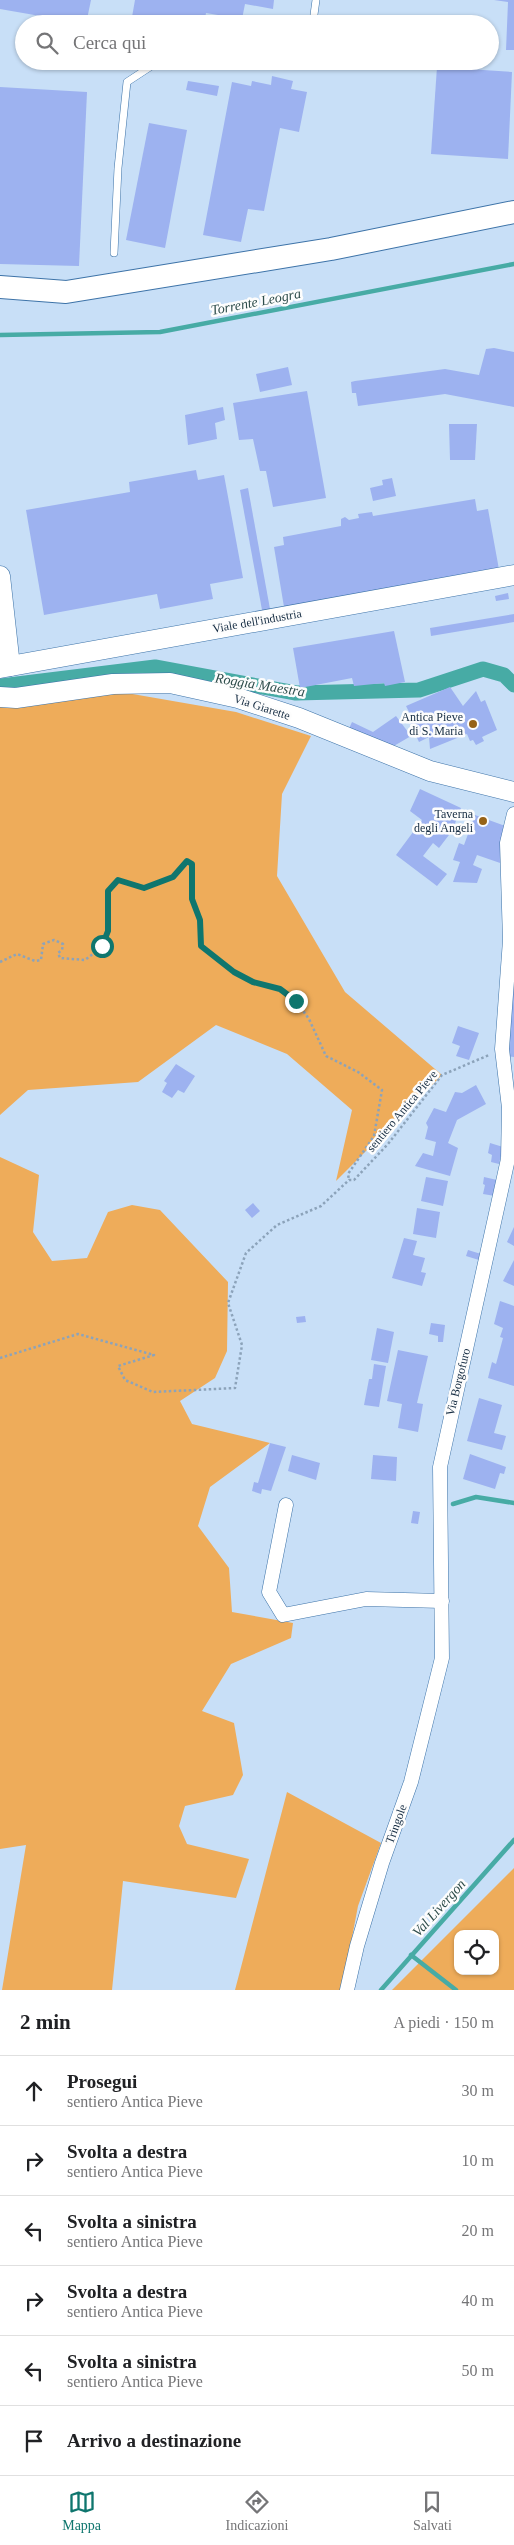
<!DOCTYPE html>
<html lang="it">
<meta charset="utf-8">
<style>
body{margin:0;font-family:Georgia,serif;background:#f2f2f2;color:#202124}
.controls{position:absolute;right:15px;bottom:15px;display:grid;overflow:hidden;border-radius:10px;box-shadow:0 1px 4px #0004}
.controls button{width:45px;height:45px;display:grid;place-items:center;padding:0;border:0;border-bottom:1px solid #e0e0e0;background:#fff;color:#202124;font:25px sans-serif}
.stop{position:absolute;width:15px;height:15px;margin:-11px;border:4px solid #0f766e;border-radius:50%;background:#fff}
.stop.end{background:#0f766e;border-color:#fff;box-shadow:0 1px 5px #0008}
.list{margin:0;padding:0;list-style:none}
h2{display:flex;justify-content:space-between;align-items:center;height:65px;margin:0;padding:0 20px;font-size:21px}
h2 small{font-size:16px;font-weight:400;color:#757577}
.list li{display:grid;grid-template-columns:32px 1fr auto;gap:15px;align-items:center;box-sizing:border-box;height:70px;padding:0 20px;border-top:1px solid #e0e0e0}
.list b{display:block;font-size:19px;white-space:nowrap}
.list p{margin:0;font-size:16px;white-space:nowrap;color:#757577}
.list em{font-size:16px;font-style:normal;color:#757577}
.icon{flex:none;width:28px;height:28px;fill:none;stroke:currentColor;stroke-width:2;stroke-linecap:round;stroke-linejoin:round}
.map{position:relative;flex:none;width:514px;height:1990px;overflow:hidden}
.search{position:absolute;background:#fff;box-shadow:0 1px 4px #0004;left:15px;right:15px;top:15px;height:55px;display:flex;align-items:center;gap:12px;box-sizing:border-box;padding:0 18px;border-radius:28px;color:#757577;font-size:19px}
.sheet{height:485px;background:#fff}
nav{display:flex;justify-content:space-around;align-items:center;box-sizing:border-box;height:70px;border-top:1px solid #e0e0e0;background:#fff;font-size:14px;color:#757577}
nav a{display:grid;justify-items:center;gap:2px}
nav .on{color:#0f766e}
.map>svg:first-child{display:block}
</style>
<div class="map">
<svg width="514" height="1990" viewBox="0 0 514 1990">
<rect width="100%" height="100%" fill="#c8dff7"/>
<g fill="#eeac5a" fill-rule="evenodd">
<path d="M 121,692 L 236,712 L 311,736 L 282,794 L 277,876 L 345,992 L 442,1075 L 336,1181 L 352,1110 L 287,1054 L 216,1025 L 138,1082 L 28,1090 L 0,1115 L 0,703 Z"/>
<path d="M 0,1157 L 39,1175 L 33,1232 L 52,1261 L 87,1258 L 108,1212 L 132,1205 L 160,1210 L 228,1282 L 227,1351 L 215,1378 L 180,1401 L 192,1424 L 270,1443 L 210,1487 L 198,1526 L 229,1568 L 232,1612 L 293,1623 L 291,1638 L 231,1664 L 202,1711 L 234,1723 L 243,1775 L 233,1795 L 185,1806 L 179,1826 L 187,1844 L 249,1859 L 236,1898 L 123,1881 L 112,1990 L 2,1990 L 26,1845 L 0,1849 Z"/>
<path d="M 287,1792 L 381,1843 L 358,1906 L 342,1990 L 235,1990 Z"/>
<path d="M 514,1868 L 514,1990 L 392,1990 ZM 458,1934 L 495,1934 L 495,1971 L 458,1971 Z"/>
</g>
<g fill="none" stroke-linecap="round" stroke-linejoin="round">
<g stroke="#47aba5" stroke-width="4.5">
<path d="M 0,335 L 160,332 L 514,264"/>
<path d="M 453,1504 L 476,1497 L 514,1503"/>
<path d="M 411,1955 L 456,1990"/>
<path d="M 381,1990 L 514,1840"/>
</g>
<path stroke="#47aba5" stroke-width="15" d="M 0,686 L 155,667 L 296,693 L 419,690 L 483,669 L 504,675 L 514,685"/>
</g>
<g fill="#9db2f0">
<path d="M 0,0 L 91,0 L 86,24 L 0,9 Z"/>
<path d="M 135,0 L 274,0 L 273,9 L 245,4 L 242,19 L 206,13 L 204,24 L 171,24 L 132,17 Z"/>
<path d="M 494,0 L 514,0 L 514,50 L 506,50 L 508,2 Z"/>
<path d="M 437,67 L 512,72 L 508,159 L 431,154 Z"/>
<path d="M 272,76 L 293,81 L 291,89 L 307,92 L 299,132 L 280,128 L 264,211 L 248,209 L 241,242 L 203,235 L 232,82 L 251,86 L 252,81 L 271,85 Z"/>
<path d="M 188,81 L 219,86 L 217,96 L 186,90 Z"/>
<path d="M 0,87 L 87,92 L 79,266 L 0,264 Z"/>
<path d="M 149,123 L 187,130 L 165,248 L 126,240 Z"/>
<path d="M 494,348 L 514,352 L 514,407 L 445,394 L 358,406 L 356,393 L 352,393 L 351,382 L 355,381 L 445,369 L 479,375 L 486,349 Z"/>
<path d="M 288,367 L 292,385 L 260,392 L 256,374 Z"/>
<path d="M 307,391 L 326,498 L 273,507 L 266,471 L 260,471 L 253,439 L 239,440 L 233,403 Z"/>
<path d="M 223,407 L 225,420 L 215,423 L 217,439 L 188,445 L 185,415 Z"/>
<path d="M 449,424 L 477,424 L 475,460 L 450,460 Z"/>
<path d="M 196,470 L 198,480 L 224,475 L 243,578 L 210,584 L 213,599 L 160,609 L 157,594 L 44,615 L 26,510 L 130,492 L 129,482 Z"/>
<path d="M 392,478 L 396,496 L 373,501 L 370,488 L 383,485 L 382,480 Z"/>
<path d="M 248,488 L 270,609 L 262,610 L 240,490 Z"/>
<path d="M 475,499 L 477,511 L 488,509 L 500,575 L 285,613 L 274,547 L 284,545 L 283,537 L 341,526 L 341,519 L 345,517 L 349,520 L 359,518 L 358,514 L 372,512 L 373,516 Z"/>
<path d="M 508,593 L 509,599 L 496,601 L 495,596 Z"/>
<path d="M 514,614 L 514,622 L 431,636 L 430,628 Z"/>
<path d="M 394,631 L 405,682 L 385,686 L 384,683 L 354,686 L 352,678 L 300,688 L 293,648 Z"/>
<path d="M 450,687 L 463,706 L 476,691 L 481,702 L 485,700 L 497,730 L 482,737 L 484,741 L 476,745 L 473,740 L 470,741 L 467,734 L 430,749 L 429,737 L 419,742 L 407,716 L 410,714 L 406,706 Z"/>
<path d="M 396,716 L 411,736 L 387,750 L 347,733 L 352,722 L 373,732 Z"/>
<path d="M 420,789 L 461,808 L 452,831 L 439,848 L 433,843 L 423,856 L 447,874 L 437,886 L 396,855 L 422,820 L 410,811 Z"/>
<path d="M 475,815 L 508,827 L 503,864 L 477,855 L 473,865 L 482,869 L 477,883 L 453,882 L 460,862 L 453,860 L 459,843 L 464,845 Z"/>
<path d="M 513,989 L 514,989 L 514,1057 L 506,1056 Z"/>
<path d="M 458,1026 L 479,1033 L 469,1060 L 456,1056 L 460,1046 L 452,1043 Z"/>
<path d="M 176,1064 L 195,1076 L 184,1093 L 178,1090 L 172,1098 L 162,1092 L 167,1083 L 164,1081 Z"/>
<path d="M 476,1085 L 486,1104 L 457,1120 L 448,1143 L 458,1148 L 450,1176 L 415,1166 L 423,1153 L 433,1156 L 436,1142 L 425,1139 L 428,1127 L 426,1123 L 434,1108 L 446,1112 L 455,1092 L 462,1093 Z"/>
<path d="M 490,1143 L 503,1147 L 499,1164 L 491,1162 L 492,1155 L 488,1153 Z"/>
<path d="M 426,1177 L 448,1181 L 443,1206 L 421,1201 Z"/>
<path d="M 484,1177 L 497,1180 L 495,1196 L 483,1194 L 485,1185 L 483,1184 Z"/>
<path d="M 253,1203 L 260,1211 L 252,1218 L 245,1210 Z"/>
<path d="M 417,1208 L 440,1212 L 436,1238 L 413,1234 Z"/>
<path d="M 514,1227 L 514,1246 L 507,1242 Z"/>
<path d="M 404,1238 L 417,1241 L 413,1255 L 425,1258 L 421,1272 L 426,1273 L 422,1286 L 392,1278 Z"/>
<path d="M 468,1250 L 481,1254 L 479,1260 L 466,1256 Z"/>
<path d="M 514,1260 L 514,1286 L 503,1281 Z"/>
<path d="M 500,1301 L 514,1306 L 514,1386 L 488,1378 L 492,1362 L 496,1364 L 503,1338 L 500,1337 L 503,1328 L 494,1324 Z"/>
<path d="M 305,1316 L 306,1322 L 297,1323 L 296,1317 Z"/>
<path d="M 431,1323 L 445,1325 L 443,1342 L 438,1342 L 438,1336 L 429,1334 Z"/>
<path d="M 377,1328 L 394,1332 L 388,1363 L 371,1360 Z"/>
<path d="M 398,1350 L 428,1356 L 417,1403 L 423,1404 L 418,1432 L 398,1428 L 402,1404 L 387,1401 Z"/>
<path d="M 374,1364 L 386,1366 L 379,1407 L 364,1405 L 369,1379 L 372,1379 Z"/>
<path d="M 479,1398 L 502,1405 L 494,1433 L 506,1436 L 502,1450 L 467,1441 Z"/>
<path d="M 270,1443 L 286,1447 L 271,1491 L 262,1489 L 261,1494 L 252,1491 L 254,1482 L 258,1483 Z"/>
<path d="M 470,1454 L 506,1467 L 504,1474 L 500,1473 L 495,1489 L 463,1479 Z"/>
<path d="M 292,1455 L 320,1463 L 316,1480 L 288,1471 Z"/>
<path d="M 373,1455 L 397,1457 L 396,1481 L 371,1479 Z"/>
<path d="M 413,1511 L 420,1512 L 418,1524 L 411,1523 Z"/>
</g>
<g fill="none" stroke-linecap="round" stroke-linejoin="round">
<g stroke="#3d73a8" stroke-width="8">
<g id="lane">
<path d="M 309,24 L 313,22 L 316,0"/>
<path d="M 114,253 L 118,168 L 127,82 L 156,63 L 168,61"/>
</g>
</g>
<g stroke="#3d73a8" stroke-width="15">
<g id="street">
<path d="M 286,1505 L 269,1592 L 283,1615 L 366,1599 L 442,1601"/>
<path d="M 347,1990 L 357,1946 L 382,1863 L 411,1782 L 442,1658 L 440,1467 L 508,1159 L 509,1108 L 502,1049 L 510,940 L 507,843 L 514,814"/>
</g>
</g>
<g stroke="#3d73a8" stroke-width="21">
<g id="secondary">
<path d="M 0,576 L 10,666"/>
<path d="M 0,668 L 514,575"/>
<path d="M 0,697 L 16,698 L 113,684 L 170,683 L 238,698 L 299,718 L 430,771 L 514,792"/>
</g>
</g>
<g stroke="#3d73a8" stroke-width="24">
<path id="primary" d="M 0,287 L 66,292 L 331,249 L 514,212"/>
</g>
<g stroke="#8ca3ba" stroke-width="2.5" stroke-dasharray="2.5 2.5" stroke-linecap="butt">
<path d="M 0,962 L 17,954 L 35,961 L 41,960 L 43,944 L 54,940 L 63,944 L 62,950 L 58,953 L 60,958 L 85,960 L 102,947 L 108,931 L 108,891 L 118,880 L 144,888 L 173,877 L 187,861 L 192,864 L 192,899 L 200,920 L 201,946 L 234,972 L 253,982 L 281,989 L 296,1001 L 309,1019 L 326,1056 L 358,1072 L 382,1090 L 374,1136 L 348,1174 L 349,1180"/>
<path d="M 0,1358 L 78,1334 L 154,1355 L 118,1366 L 125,1380 L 153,1392 L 235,1388 L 242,1345 L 228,1303 L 246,1253 L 277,1225 L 321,1206 L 349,1180 L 354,1180 L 388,1144 L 442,1075 L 489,1055"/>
</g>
<use href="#lane" stroke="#fff" stroke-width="7"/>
<use href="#street" stroke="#fff" stroke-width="14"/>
<use href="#secondary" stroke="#fff" stroke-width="20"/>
<use href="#primary" stroke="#fff" stroke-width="22"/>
</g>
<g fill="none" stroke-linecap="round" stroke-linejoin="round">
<path stroke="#0f766e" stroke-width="6" d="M 102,946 L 108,931 L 108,891 L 118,880 L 144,888 L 173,877 L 187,861 L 192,864 L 192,899 L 200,920 L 201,946 L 234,972 L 253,982 L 280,989 L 296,1001"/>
</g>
<g fill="#966217" stroke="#fdfdfd" stroke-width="2">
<circle cx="473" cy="724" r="5"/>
<circle cx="483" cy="821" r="5"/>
</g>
<g text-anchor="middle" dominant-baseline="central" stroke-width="5" stroke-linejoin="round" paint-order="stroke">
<g font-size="12" fill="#152c42" stroke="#fdfdfd">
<text transform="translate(257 621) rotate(-10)">Viale dell'industria</text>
<text transform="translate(262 707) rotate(18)">Via Giarette</text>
<text transform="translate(402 1111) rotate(-50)">sentiero Antica Pieve</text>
<text transform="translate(458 1382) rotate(-76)">Via Borgofuro</text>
<text transform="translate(396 1824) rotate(-70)">Tringole</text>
</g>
<g font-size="12" fill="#152c42" stroke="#fdfdfd" text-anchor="end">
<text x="463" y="717">Antica Pieve<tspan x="463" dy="14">di S. Maria</tspan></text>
<text x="473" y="814">Taverna<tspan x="473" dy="14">degli Angeli</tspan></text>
</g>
<g font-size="14" font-style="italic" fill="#2e4d4b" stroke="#fdfdfd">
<text transform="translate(256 302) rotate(-11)">Torrente Leogra</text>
<text transform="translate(260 685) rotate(9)">Roggia Maestra</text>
<text transform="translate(439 1908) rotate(-48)">Val Livergon</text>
</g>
</g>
</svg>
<div class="controls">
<button><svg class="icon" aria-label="locate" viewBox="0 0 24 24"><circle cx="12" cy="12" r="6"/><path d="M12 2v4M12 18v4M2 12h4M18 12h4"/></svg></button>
</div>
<div class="stop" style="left:102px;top:946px"></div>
<div class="stop end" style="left:296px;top:1001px"></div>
<div class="search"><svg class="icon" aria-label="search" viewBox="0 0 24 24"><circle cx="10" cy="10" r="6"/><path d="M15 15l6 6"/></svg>Cerca qui</div>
</div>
<section class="sheet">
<h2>2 min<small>A piedi · 150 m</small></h2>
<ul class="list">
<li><svg class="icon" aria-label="ahead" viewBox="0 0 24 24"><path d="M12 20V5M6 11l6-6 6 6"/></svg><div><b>Prosegui</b><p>sentiero Antica Pieve</p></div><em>30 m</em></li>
<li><svg class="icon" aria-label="right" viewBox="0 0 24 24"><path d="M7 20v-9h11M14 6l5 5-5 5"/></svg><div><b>Svolta a destra</b><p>sentiero Antica Pieve</p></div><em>10 m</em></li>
<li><svg class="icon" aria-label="left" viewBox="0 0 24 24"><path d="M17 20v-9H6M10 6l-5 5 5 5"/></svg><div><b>Svolta a sinistra</b><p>sentiero Antica Pieve</p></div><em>20 m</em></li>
<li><svg class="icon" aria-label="right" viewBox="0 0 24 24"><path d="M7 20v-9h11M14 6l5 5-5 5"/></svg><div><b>Svolta a destra</b><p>sentiero Antica Pieve</p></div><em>40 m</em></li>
<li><svg class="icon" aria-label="left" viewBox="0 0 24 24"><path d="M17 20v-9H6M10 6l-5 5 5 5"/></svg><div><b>Svolta a sinistra</b><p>sentiero Antica Pieve</p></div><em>50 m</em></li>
<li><svg class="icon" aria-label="arrive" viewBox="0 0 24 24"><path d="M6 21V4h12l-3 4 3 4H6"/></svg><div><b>Arrivo a destinazione</b></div></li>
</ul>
</section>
<nav>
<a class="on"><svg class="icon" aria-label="map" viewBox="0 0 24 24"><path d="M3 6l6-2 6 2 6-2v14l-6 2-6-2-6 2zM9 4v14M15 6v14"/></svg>Mappa</a>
<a><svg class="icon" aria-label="directions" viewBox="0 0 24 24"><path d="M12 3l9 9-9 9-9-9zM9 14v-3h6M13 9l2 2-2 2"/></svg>Indicazioni</a>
<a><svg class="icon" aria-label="saved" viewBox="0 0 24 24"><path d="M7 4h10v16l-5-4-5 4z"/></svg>Salvati</a>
</nav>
